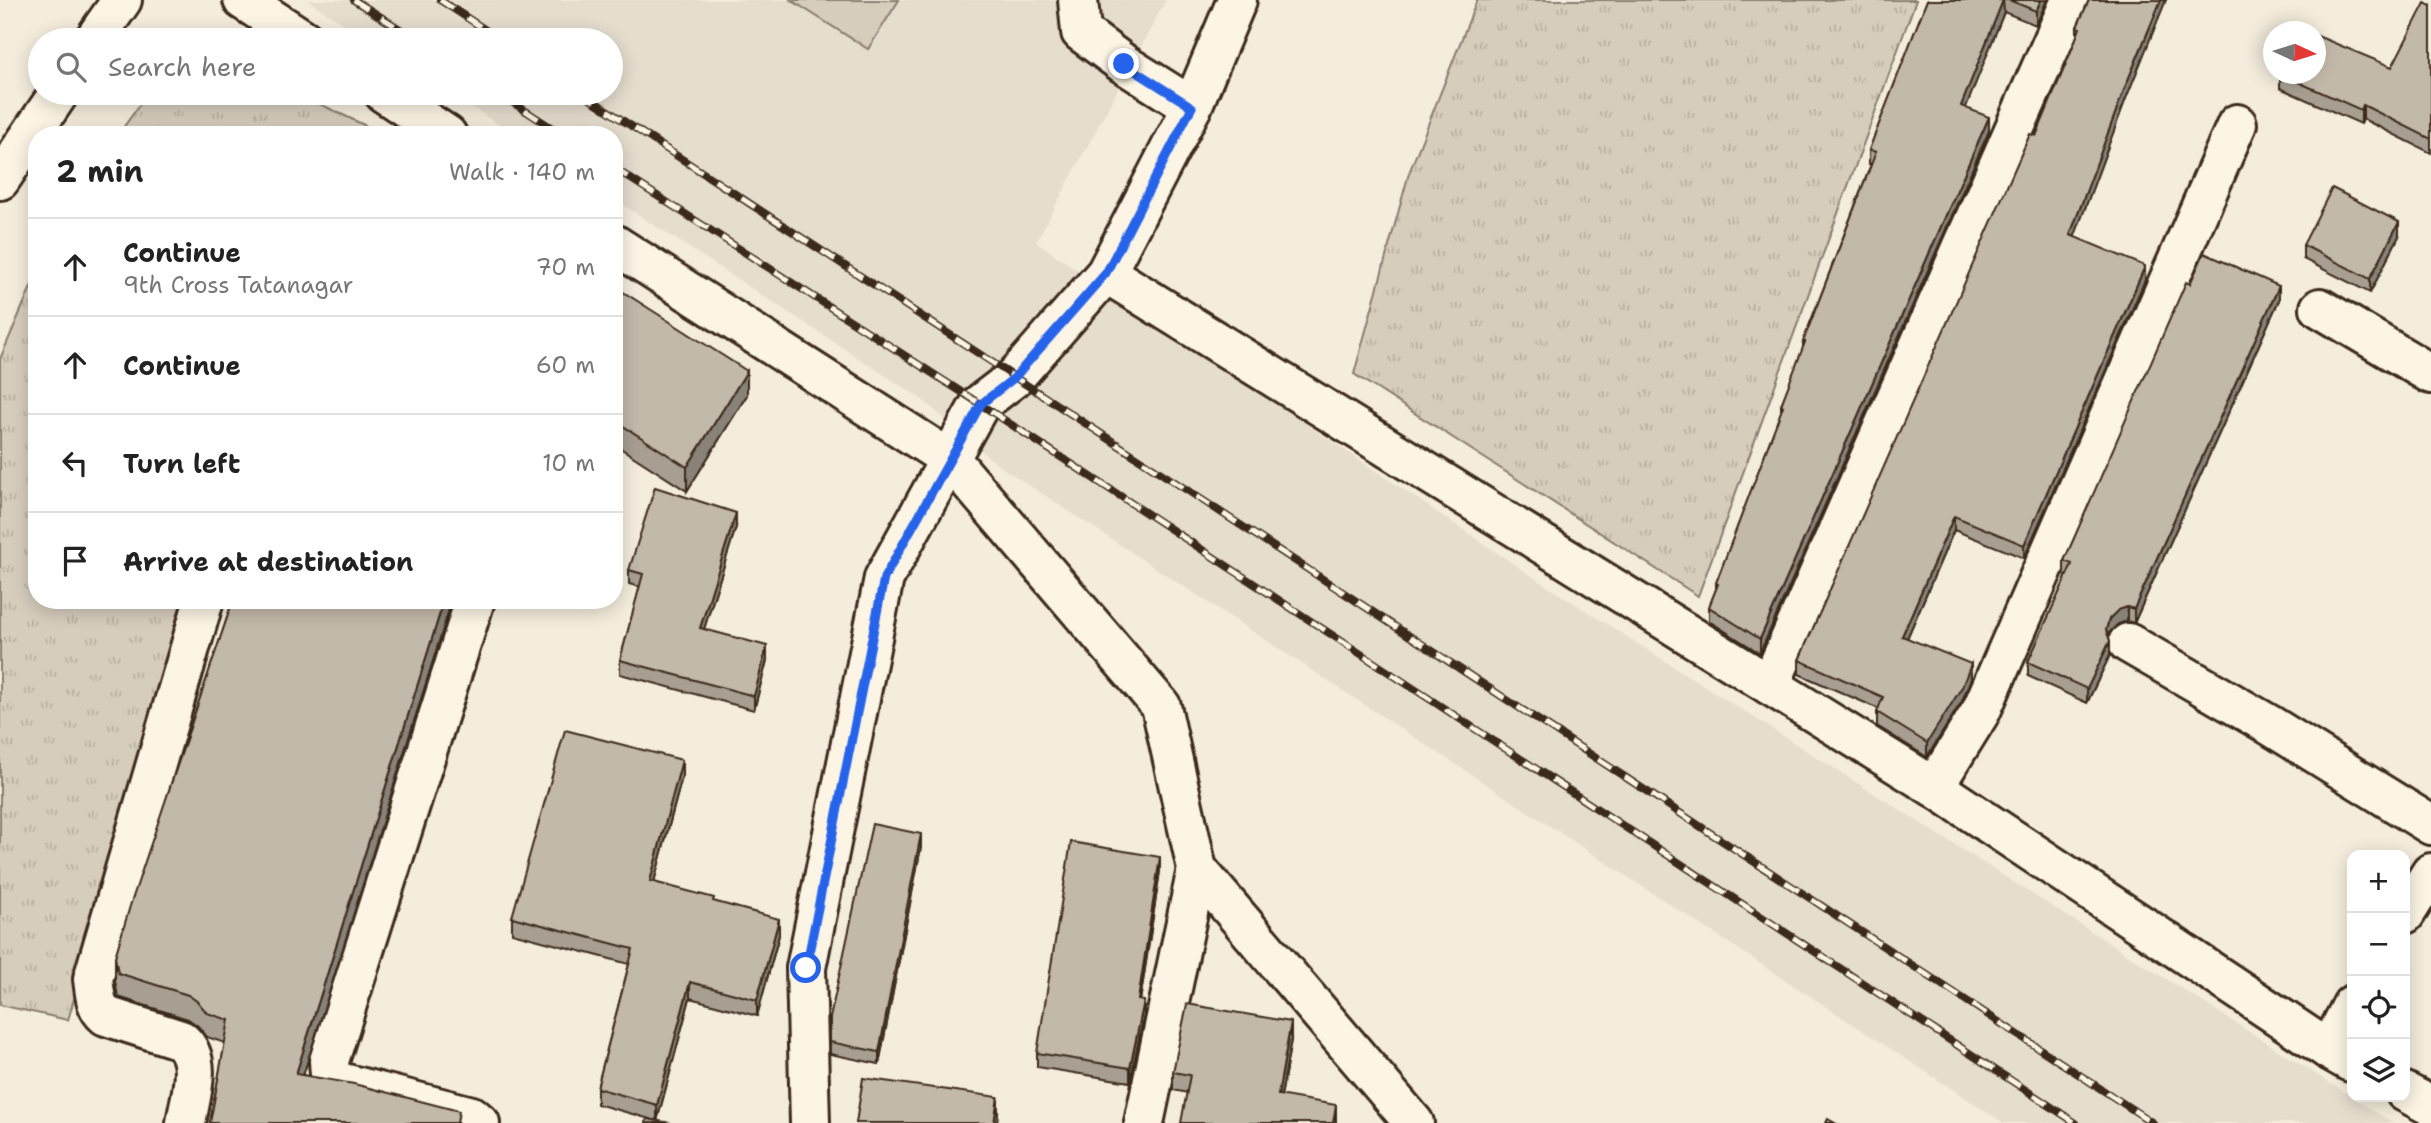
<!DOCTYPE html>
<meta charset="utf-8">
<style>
body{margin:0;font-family:"Shantell Sans",sans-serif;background:#f6f6f6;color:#222}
.controls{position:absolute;right:21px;bottom:21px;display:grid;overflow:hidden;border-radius:14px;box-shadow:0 4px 18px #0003}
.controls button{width:63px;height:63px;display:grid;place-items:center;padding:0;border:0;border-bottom:2px solid #e0e0e0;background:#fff;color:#222;font:35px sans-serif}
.compass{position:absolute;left:2263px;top:21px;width:63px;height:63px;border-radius:50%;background:#fff;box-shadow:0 4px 18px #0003;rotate:94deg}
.stop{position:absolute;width:21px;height:21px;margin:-16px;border:5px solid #2563eb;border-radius:50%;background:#fff}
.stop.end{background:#2563eb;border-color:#fff;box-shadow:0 2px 7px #0008}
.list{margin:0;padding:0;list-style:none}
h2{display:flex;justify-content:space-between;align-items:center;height:91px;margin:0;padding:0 28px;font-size:30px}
h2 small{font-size:23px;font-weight:400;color:#767676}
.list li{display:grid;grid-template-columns:46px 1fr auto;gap:21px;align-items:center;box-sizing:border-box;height:98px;padding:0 28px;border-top:2px solid #e0e0e0}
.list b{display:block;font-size:26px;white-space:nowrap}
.list p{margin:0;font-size:23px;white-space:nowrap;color:#767676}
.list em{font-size:23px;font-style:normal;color:#767676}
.icon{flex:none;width:38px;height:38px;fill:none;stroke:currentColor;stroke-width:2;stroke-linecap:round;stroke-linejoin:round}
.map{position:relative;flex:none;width:2431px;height:1123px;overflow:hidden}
.search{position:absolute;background:#fff;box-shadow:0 4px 18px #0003;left:28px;top:28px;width:595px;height:77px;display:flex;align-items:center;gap:18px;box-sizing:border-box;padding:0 24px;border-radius:38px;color:#767676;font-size:26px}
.panel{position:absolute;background:#fff;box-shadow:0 4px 18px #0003;left:28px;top:126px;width:595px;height:483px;border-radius:28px}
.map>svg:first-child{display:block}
</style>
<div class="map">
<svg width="2431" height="1123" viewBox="0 0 2431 1123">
<defs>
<pattern id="grass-tufts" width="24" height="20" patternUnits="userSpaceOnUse" patternTransform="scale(1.75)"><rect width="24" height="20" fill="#d6cdbd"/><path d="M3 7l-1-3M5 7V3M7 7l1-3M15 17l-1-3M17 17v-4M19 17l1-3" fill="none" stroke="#b9b0a2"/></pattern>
</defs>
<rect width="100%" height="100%" fill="#f4eddd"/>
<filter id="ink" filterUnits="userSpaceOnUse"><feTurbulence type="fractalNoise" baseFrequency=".0143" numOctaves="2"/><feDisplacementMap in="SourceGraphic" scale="14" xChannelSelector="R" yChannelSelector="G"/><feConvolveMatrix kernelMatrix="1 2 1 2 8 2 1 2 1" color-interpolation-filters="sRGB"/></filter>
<g filter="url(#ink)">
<path fill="#e5ddce" d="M 307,0 L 1166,0 L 1036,242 L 1542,583 L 2393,1123 L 2004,1123 L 998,465 L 923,400 L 614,199 L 614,135 L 515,135 L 450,93 L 611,93 L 611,40 L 369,40 Z"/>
<g fill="url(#grass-tufts)" stroke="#887c6e" stroke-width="2">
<path d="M 1477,0 L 1916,0 L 1698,596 L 1354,374 L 1409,173 Z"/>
<path d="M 148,93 L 297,93 L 385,135 L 118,135 Z"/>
<path d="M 37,273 L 37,600 L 189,600 L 68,1020 L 0,1005 L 0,359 Z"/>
</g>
<path fill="#d6cdbd" stroke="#887c6e" stroke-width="2" d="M 791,0 L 899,0 L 868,49 Z"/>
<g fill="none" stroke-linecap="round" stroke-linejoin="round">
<g stroke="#3b2a1e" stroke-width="44">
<g id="minor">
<path d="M 243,0 L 304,40"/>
<path d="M 1078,0 L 1081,32 L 1124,64 L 1192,107"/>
<path d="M 94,40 L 122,0"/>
<path d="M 384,93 L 447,135"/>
<path d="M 0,180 L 59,93"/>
<path d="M 614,244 L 951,460 L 1161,706 L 1197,869 L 1144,1123"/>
<path d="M 1106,273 L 1934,787 L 2329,1050"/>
<path d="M 2320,308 L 2431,374"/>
<path d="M 475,600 L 329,1061 L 330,1075 L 339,1082 L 472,1116 L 480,1123"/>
<path d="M 2128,643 L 2268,724 L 2431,825"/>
<path d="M 1770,685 L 2071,0"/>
<path d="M 1934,787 L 1981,711 L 2237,124"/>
<path d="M 1197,869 L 1414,1123"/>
<path d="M 2405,914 L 2431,873"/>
<path d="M 2350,1062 L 2329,1050 L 2352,1005"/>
<path d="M 2405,1092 L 2431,1106"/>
<path d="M 186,1123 C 190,1097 204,1060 181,1040 L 106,1016 C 95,1007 95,993 93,979 L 204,600"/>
<path d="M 810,1123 L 806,968 L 884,578 L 980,404 L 1014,378 L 1106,273 L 1192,107 L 1237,0"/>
</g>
</g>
<use href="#minor" stroke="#fcf5e5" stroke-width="38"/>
<g stroke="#3b2a1e" stroke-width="8">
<g id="rail">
<path d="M 354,0 L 417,40"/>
<path d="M 440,0 L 501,40"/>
<path d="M 498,93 L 563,135"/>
<path d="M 581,93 L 2153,1123"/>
<path d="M 614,168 L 980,404 L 2076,1123"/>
</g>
</g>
<use href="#rail" stroke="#fcf5e5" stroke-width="5" stroke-dasharray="16" stroke-linecap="butt"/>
</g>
<g fill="#a89f92" stroke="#3b2a1e" stroke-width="2">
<path d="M 1927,0 L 2047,0 L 2036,25 L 2004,12 L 1965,108 L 1989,131 L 1760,653 L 1709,621 L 1709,607 L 1716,589 L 1716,583 L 1781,412 L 1781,405 L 1803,349 L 1803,342 L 1871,164 L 1869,164 L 1869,150 Z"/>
<path d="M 2089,0 L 2125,101 L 2074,237 L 2145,280 L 2024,558 L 1954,530 L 1907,638 L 1971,678 L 1962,701 L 1927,757 L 1877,726 L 1877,712 L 1879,709 L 1799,674 L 1799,660 L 2036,136 L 2070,54 L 2077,36 L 2077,27 Z"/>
<path d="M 2431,6 L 2431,153 L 2363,119 L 2361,124 L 2280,88 L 2280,74 L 2392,67 Z"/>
<path d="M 2399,236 L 2370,293 L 2303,259 L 2303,245 Z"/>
<path d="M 2190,284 L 2279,300 L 2134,623 L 2127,621 L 2118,624 L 2109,633 L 2110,655 L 2087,703 L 2028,676 L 2028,662 L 2067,576 L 2064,575 L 2064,561 Z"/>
<path d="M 614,292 L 747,395 L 687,491 L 614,444 Z"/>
<path d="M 736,527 L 704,629 L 767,660 L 754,710 L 620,674 L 620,660 L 640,587 L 629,584 L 629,570 Z"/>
<path d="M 233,600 L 452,600 L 303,1075 L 459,1123 L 210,1123 L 225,1043 L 207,1037 L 198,1026 L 188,1019 L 118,997 L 115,981 L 115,957 Z"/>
<path d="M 682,777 L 654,882 L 714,902 L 779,935 L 757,1016 L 690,998 L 657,1121 L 597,1104 L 597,1088 L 629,964 L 512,933 L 512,917 Z"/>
<path d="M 921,847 L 879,1064 L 830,1054 L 830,1018 Z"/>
<path d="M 1160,871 L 1140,1001 L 1144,1015 L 1130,1082 L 1037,1067 L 1037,1053 Z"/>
<path d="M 1291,1040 L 1281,1096 L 1336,1123 L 1173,1090 L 1173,1072 Z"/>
</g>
<g fill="#888277" stroke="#3b2a1e" stroke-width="2">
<path d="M 2003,0 L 2004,12 L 1961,120 L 1961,106 Z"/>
<path d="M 2041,0 L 2047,0 L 2036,25 L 2036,11 Z"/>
<path d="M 2161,0 L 2166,0 L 2125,101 L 2070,249 L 2070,235 L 2125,87 Z"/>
<path d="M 2363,105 L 2363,119 L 2361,124 L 2361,110 Z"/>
<path d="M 1989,117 L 1989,131 L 1760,653 L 1760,639 Z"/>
<path d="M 2399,222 L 2399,236 L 2370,293 L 2370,279 Z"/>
<path d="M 2145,266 L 2145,280 L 2024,558 L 2024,545 Z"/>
<path d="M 2279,286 L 2279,300 L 2134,623 L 2134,609 Z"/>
<path d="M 747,371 L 747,395 L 687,491 L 687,467 Z"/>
<path d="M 736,513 L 736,527 L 700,642 L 700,628 Z"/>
<path d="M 1954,516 L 1954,530 L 1902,650 L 1902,636 Z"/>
<path d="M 444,600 L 452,600 L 296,1098 L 296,1074 Z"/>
<path d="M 2127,607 L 2127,621 L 2118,624 L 2109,633 L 2106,644 L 2106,630 L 2109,619 L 2118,610 Z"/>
<path d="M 2110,641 L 2110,655 L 2087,703 L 2087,689 Z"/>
<path d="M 767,646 L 767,660 L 754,710 L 754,696 Z"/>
<path d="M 1971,664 L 1971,678 L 1962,701 L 1927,757 L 1927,743 Z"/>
<path d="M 682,760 L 682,777 L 650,897 L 650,881 Z"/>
<path d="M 921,834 L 921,847 L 879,1064 L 879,1052 Z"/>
<path d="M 1160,857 L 1160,871 L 1138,1014 L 1138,1000 Z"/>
<path d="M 779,919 L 779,935 L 757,1016 L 757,1000 Z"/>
<path d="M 690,982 L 690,998 L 657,1121 L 657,1105 Z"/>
<path d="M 1144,1001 L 1144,1015 L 1130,1082 L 1130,1068 Z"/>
<path d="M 1291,1022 L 1291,1040 L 1278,1114 L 1278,1095 Z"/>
<path d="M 998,1097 L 998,1114 L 997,1123 L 994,1123 Z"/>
<path d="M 1336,1105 L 1336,1123 L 1333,1123 Z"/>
</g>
<g fill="#c3b9aa" stroke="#3b2a1e" stroke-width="2">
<path d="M 1927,0 L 2003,0 L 1961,106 L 1989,117 L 1760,639 L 1709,607 L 1718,584 L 1716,583 L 1783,406 L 1781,405 L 1805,342 L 1803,342 L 1876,152 L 1869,150 Z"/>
<path d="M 2009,0 L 2041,0 L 2036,11 Z"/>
<path d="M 2089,0 L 2161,0 L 2125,87 L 2070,235 L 2145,266 L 2024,545 L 1954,516 L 1902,636 L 1971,664 L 1962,687 L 1927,743 L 1877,712 L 1883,697 L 1799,660 L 2030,134 L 2036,136 L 2070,54 L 2080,28 L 2077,27 Z"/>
<path d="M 2425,3 L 2431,6 L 2431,139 L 2363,105 L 2361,110 L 2280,74 L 2315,74 L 2315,35 L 2392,67 Z"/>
<path d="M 2299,28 L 2308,32 L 2298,32 Z"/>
<path d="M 2332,188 L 2399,222 L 2370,279 L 2303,245 Z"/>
<path d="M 2204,253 L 2279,286 L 2134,609 L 2127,607 L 2118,610 L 2109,619 L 2106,630 L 2110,641 L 2087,689 L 2028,662 L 2072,564 L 2064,561 L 2186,282 L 2190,284 Z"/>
<path d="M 617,288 L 747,371 L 687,467 L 614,420 L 614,292 Z"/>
<path d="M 655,487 L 736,513 L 700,628 L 767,646 L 754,696 L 620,660 L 643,574 L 629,570 Z"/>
<path d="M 233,600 L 444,600 L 296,1074 L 354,1084 L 459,1111 L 457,1123 L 210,1123 L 229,1020 L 207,1013 L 198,1002 L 188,995 L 118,973 L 115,957 L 130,906 Z"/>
<path d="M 565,730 L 682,760 L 650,881 L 714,898 L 713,901 L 779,919 L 757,1000 L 690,982 L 657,1105 L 597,1088 L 633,949 L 512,917 Z"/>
<path d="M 872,824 L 921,834 L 879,1052 L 830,1042 L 830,1018 Z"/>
<path d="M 1071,842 L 1160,857 L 1138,1000 L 1144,1001 L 1130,1068 L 1037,1053 Z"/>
<path d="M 1187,1004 L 1291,1022 L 1278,1095 L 1336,1105 L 1333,1123 L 1181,1123 L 1190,1075 L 1173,1072 Z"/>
<path d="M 863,1078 L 998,1097 L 994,1123 L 856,1123 Z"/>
<path d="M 647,1119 L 671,1123 L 646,1123 Z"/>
<path d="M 1828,1119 L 1835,1123 L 1826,1123 Z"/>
</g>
</g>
<g fill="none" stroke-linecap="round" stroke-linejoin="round" filter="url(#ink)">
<path stroke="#2563eb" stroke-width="9" d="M 806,968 L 884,578 L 981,404 L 1014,378 L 1106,273 L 1192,107 L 1124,64"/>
</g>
</svg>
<div class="controls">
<button>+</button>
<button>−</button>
<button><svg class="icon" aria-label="locate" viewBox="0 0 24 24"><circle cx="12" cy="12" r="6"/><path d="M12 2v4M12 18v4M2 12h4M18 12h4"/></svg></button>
<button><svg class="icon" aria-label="layers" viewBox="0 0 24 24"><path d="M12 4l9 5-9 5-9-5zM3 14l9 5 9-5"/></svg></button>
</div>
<svg class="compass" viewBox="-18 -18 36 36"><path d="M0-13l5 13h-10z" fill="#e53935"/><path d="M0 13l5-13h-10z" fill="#767676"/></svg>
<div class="stop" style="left:806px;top:968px"></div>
<div class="stop end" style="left:1124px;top:64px"></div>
<div class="search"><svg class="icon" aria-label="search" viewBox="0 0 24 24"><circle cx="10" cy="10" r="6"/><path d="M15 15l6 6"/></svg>Search here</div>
<section class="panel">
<h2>2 min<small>Walk · 140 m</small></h2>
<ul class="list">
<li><svg class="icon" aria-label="ahead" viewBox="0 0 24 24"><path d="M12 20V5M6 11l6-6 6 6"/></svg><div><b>Continue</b><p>9th Cross Tatanagar</p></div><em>70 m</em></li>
<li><svg class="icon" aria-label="ahead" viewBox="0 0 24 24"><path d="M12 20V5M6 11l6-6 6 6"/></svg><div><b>Continue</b></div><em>60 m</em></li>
<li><svg class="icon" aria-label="left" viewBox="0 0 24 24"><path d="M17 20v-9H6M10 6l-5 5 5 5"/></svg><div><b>Turn left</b></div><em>10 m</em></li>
<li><svg class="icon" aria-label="arrive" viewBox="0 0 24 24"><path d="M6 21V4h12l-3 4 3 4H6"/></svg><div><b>Arrive at destination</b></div></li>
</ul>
</section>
</div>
